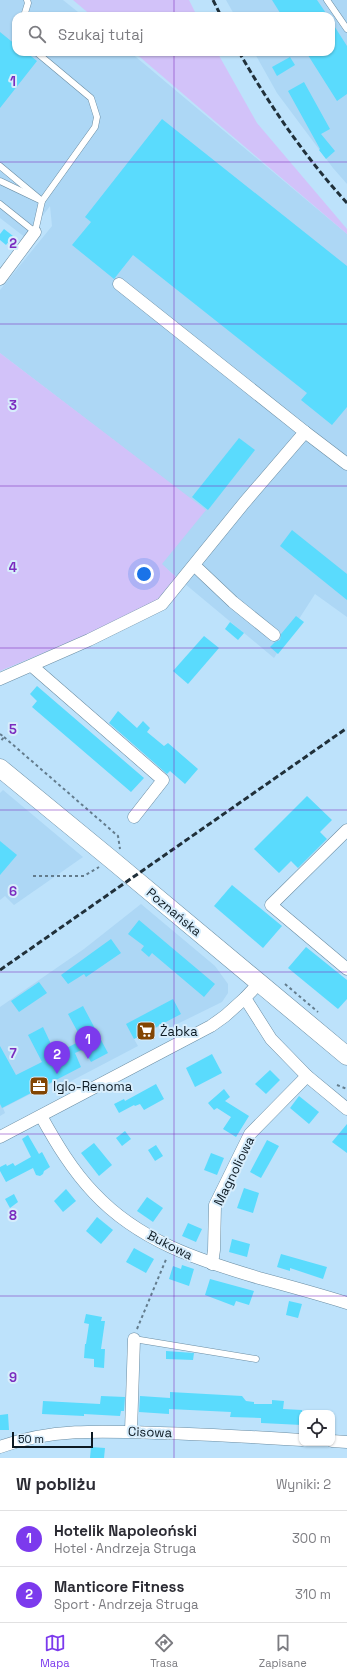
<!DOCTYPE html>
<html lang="pl">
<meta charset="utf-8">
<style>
body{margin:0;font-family:"Space Grotesk",sans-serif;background:#f2f2f3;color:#2b2b33}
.controls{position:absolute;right:12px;bottom:12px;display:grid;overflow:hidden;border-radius:8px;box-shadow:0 1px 3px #0004}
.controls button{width:36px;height:36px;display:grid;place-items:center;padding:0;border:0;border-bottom:1px solid #e1e1e2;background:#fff;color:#2b2b33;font:20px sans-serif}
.scale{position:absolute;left:12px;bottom:10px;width:81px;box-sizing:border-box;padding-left:4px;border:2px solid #0c1922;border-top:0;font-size:11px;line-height:14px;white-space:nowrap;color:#0c1922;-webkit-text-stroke:3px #d7edfc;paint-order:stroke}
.you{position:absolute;left:144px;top:574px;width:14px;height:14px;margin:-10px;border:3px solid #fff;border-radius:50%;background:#1a73e8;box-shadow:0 0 0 6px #1a73e833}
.badge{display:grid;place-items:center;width:26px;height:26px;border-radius:50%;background:#7c3aed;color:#fff;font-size:13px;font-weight:700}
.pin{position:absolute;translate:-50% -33px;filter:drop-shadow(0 1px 2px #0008)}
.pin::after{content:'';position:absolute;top:21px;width:14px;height:12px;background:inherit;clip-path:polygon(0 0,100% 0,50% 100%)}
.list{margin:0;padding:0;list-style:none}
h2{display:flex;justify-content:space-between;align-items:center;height:52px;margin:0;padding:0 16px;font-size:17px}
h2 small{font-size:13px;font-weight:400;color:#7c7c81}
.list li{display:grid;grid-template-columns:26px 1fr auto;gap:12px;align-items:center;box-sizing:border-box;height:56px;padding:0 16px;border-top:1px solid #e1e1e2}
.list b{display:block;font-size:15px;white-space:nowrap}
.list p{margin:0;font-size:13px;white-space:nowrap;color:#7c7c81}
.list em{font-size:13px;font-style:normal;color:#7c7c81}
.icon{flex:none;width:22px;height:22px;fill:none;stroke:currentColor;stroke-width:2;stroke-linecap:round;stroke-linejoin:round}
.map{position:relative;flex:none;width:347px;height:1458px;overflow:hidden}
.search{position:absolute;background:#fff;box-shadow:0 1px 3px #0004;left:12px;right:12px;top:12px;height:44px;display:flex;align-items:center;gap:10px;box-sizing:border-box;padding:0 14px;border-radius:12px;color:#7c7c81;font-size:15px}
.sheet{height:164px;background:#fff}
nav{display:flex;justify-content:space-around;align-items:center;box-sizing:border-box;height:56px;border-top:1px solid #e1e1e2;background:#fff;font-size:11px;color:#7c7c81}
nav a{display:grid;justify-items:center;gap:2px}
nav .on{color:#7c3aed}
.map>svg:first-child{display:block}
</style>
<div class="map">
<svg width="347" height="1458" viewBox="0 0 347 1458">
<rect width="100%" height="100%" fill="#bde2fb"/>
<g fill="#add7f5">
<path d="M 0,0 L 63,0 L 83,16 L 16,16 L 16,52 L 130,52 L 347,234 L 347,617 L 315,594 L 274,658 L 161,564 L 205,510 L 0,353 L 0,290 L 52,226 L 50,206 L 26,238 L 0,218 Z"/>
<path d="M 226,0 L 347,0 L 347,184 L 333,168 L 277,93 L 254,52 L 331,52 L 331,16 L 235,16 Z"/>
<path d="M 3,790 L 83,857 L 14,905 L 5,896 L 0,900 L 0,793 Z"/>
<path d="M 141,904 L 215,966 L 228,984 L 228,993 L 222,1002 L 163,1031 L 160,1026 L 134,1039 L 138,1046 L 56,1089 L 52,1083 L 3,1108 L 5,1113 L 0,1116 L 0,1007 L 84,949 Z"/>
</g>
<g fill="#d2c2f9">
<path d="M 73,0 L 189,0 L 197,16 L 92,16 Z"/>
<path d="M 134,52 L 217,52 L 257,123 L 347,229 L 347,234 Z"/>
<path d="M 0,353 L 206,510 L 162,564 L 177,578 L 164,594 L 153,604 L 132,612 L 84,636 L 0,671 Z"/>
</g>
<g fill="#5adbfd">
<path d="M 272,0 L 317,0 L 328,16 L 282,16 Z"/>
<path d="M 331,21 L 347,46 L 347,94 L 337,101 L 306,52 L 331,52 Z"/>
<path d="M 0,32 L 16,45 L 16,52 L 26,52 L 37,61 L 0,108 Z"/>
<path d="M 290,57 L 295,65 L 277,76 L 272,67 Z"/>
<path d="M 304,82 L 330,129 L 321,134 L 335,151 L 326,159 L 319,150 L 320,149 L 288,91 Z"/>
<path d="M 162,119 L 347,266 L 347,407 L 332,425 L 301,400 L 307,393 L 133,255 L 114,279 L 72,245 L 91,222 L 85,217 Z"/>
<path d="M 4,229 L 13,236 L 6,245 L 0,240 L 0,234 Z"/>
<path d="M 239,438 L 255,450 L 208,510 L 192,497 Z"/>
<path d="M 292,530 L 347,574 L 347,600 L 280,546 Z"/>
<path d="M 296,616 L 304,622 L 278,654 L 270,647 L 275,642 L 280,640 L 281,634 Z"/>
<path d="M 230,622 L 244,633 L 238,640 L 225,629 Z"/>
<path d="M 204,636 L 219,648 L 188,684 L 173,671 Z"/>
<path d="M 37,686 L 144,778 L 131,792 L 32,707 L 37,701 L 30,694 Z"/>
<path d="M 118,711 L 137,728 L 143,721 L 150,728 L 147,732 L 164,746 L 168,743 L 198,769 L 185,784 L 170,771 L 167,774 L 109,723 Z"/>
<path d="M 307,796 L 332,820 L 320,832 L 327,839 L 298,868 L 291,861 L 279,873 L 254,849 Z"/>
<path d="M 0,841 L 17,855 L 0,875 Z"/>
<path d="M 232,885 L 282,926 L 263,948 L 214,906 Z"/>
<path d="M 139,920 L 215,984 L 204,997 L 152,953 L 149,957 L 141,950 L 144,946 L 128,934 Z"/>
<path d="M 111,939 L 121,953 L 86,977 L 84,974 L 68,984 L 61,975 Z"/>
<path d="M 306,947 L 347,980 L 347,999 L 338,1009 L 288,968 Z"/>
<path d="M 39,982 L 47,993 L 19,1012 L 11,1001 Z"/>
<path d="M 173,999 L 181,1014 L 134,1039 L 126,1024 Z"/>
<path d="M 83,1006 L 108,1053 L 91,1062 L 84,1049 L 75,1053 L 81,1067 L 2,1108 L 0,1104 L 0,1046 L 16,1075 L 42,1062 L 28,1035 L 43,1027 L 51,1044 L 56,1041 L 61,1051 L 82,1040 L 68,1014 Z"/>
<path d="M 212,1054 L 222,1073 L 195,1087 L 186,1068 Z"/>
<path d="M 270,1070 L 280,1080 L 266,1094 L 255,1084 Z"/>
<path d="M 156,1084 L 164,1099 L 144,1110 L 140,1104 L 135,1106 L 134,1105 L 119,1113 L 114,1104 L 124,1099 L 125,1101 Z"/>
<path d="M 224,1089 L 230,1097 L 225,1101 L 249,1116 L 236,1137 L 223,1129 L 231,1117 L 217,1108 L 214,1110 L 208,1103 Z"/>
<path d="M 299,1096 L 319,1112 L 309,1124 L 290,1108 Z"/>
<path d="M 347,1124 L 347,1153 L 332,1142 Z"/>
<path d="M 125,1131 L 131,1139 L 122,1146 L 116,1138 Z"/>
<path d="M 28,1135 L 39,1154 L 42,1152 L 50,1167 L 44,1171 L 43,1174 L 40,1176 L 36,1175 L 33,1168 L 6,1182 L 0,1171 L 0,1167 L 6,1164 L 7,1166 L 13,1163 L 15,1166 L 31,1157 L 22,1139 Z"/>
<path d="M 267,1140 L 279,1146 L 261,1178 L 250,1172 Z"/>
<path d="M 94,1143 L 112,1165 L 99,1176 L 81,1153 Z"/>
<path d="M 156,1145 L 163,1156 L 155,1161 L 148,1150 Z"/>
<path d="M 211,1153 L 224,1158 L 217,1175 L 204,1170 Z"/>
<path d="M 244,1188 L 259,1193 L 253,1213 L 237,1208 Z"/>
<path d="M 66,1189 L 76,1201 L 63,1212 L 54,1201 Z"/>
<path d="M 14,1194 L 18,1202 L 10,1208 L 5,1199 Z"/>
<path d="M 147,1197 L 163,1208 L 153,1222 L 137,1211 Z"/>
<path d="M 97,1217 L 113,1230 L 101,1244 L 86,1231 Z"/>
<path d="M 188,1223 L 202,1229 L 196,1242 L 182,1236 Z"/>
<path d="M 232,1239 L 250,1244 L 247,1257 L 229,1252 Z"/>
<path d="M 134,1248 L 154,1259 L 146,1273 L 126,1262 Z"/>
<path d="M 281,1254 L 327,1267 L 323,1279 L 290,1268 L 290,1271 L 277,1267 Z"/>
<path d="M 182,1265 L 194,1269 L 189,1286 L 169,1279 L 173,1266 L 181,1269 Z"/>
<path d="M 210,1279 L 254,1291 L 249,1305 L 236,1301 L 234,1306 L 205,1295 Z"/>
<path d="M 289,1301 L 302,1304 L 298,1318 L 286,1315 Z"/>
<path d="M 86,1314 L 102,1317 L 101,1321 L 105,1321 L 101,1349 L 105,1349 L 104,1368 L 94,1367 L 94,1359 L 84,1358 L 85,1344 L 86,1344 L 89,1324 L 84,1323 Z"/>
<path d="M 166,1351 L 194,1353 L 193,1360 L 166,1359 Z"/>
<path d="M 170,1392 L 242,1396 L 246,1401 L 254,1402 L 254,1404 L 272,1404 L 272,1400 L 284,1401 L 283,1409 L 302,1410 L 302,1425 L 261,1423 L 261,1418 L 230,1417 L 231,1412 L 169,1409 L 169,1414 L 139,1412 L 140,1396 L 170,1398 Z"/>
<path d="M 101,1396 L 125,1397 L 124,1411 L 121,1411 L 120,1416 L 84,1414 L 84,1416 L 42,1414 L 43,1401 L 100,1404 Z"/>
<path d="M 8,1414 L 9,1430 L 0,1430 L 0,1415 Z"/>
<path d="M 91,1447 L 105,1448 L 104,1458 L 90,1458 Z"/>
</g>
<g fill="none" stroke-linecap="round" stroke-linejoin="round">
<g stroke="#6b8da3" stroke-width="7">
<g id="lane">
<path d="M 327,0 L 347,29"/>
<path d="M 24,16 L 28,3 L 27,0"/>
<path d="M 0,166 L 42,201 L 35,232 L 0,204"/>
<path d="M 0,181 L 42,201 L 95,127 L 97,117 L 91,98 L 36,52"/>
<path d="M 134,1339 L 256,1359"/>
</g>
</g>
<g stroke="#6b8da3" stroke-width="13">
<g id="street">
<path d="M 0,279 L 35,232"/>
<path d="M 305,432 L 347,464"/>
<path d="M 195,566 L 233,602 L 274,635"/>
<path d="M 32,666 L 163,780 L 134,817"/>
<path d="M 0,679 L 89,640 L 162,604 L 244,503 L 305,432 L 119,284"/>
<path d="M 347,830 L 271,905 L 347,969"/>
<path d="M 259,983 L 245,998 L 271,1039 L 307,1076 L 347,1109"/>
<path d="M 41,1116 C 56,1143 72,1170 94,1193 C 139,1241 198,1260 259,1278 C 289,1286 318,1294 347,1303"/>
<path d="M 0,1137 L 211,1026 L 225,1016 L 245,998"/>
<path d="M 212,1264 L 214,1250 L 215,1205 L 250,1134 L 307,1076"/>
<path d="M 131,1431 L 134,1339"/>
<path d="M 332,1441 L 347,1442"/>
<path d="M 0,1447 C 52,1428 105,1431 159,1433 C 207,1434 254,1437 302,1440"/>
</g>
</g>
<g stroke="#6b8da3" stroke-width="19">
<path id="secondary" d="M 0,768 L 112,860 L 347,1056"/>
</g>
<g stroke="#637c8d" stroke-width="2" stroke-dasharray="3 3" stroke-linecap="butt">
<path d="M 0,734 L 4,737 L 0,742"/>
<path d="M 4,737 L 118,836 L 120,849"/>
<path d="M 33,876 L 84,876 L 99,867"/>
<path d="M 285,984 L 318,1012"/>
<path d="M 337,1085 L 347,1089"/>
<path d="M 137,1329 L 167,1257"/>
</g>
<use href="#lane" stroke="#fff" stroke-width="6"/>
<use href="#street" stroke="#fff" stroke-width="12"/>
<use href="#secondary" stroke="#fff" stroke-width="18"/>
<g stroke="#20303a" stroke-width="3" stroke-dasharray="6 3" stroke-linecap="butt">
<path d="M 213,0 L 221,16"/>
<path d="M 239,52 C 270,106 305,157 347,203"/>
<path d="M 0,970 L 347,728"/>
</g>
</g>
<path fill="none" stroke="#7b2cbf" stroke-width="1" stroke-opacity="0.55" d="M 174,0 L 174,16M 174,52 L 174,1458M 0,162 L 347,162M 0,324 L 347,324M 0,486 L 347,486M 0,648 L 347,648M 0,810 L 347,810M 0,972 L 347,972M 0,1134 L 347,1134M 0,1296 L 347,1296"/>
<defs>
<g id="supermarket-square" transform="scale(1)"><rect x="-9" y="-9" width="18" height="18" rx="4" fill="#824503" stroke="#d7edfc"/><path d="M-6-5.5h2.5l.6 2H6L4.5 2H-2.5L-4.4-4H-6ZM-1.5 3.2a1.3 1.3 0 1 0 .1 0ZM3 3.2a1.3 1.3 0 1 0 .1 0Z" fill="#fff"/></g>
<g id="office-square" transform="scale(1)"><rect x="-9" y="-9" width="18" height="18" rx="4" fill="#824503" stroke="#d7edfc"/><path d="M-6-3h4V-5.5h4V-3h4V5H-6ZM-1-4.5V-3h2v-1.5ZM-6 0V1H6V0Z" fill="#fff"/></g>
</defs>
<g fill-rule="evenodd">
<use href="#supermarket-square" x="146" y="1031"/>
<use href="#office-square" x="39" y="1086"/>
</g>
<g text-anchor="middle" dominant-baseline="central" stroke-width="4" stroke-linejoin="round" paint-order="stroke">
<g font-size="13" fill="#0c1922" stroke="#d7edfc">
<text transform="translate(174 912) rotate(40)">Poznańska</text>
<text transform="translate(234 1171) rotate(-64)">Magnoliowa</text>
<text transform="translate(170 1245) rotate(27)">Bukowa</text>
<text transform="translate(150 1432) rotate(2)">Cisowa</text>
</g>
<g font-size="13" fill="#0c1922" stroke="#d7edfc" text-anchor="start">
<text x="160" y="1031">Żabka</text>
<text x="53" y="1086">Iglo-Renoma</text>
</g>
</g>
<g font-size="13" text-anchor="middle" font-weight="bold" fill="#7b2cbf" stroke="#d7edfc" stroke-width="4" stroke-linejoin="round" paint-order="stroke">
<text x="13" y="86">1</text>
<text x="13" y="248">2</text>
<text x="13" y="410">3</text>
<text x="13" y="572">4</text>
<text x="13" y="734">5</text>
<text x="13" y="896">6</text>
<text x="13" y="1058">7</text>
<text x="13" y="1220">8</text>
<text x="13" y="1382">9</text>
</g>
</svg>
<div class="controls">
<button><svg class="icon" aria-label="locate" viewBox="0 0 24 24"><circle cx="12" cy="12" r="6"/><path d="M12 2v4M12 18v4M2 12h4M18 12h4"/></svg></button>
</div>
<div class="scale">50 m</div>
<div class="you"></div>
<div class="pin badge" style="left:88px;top:1059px">1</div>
<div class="pin badge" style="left:57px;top:1074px">2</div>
<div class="search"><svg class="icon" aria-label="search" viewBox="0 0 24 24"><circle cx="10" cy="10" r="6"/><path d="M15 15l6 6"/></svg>Szukaj tutaj</div>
</div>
<section class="sheet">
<h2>W pobliżu<small>Wyniki: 2</small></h2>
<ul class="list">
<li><span class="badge">1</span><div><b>Hotelik Napoleoński</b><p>Hotel · Andrzeja Struga</p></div><em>300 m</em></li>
<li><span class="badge">2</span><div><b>Manticore Fitness</b><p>Sport · Andrzeja Struga</p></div><em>310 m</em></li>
</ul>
</section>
<nav>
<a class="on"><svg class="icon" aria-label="map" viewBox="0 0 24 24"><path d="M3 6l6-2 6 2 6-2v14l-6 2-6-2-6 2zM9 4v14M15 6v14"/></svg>Mapa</a>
<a><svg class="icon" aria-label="directions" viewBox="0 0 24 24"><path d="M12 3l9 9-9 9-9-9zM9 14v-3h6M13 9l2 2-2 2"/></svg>Trasa</a>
<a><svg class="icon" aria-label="saved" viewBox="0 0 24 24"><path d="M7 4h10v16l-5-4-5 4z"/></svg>Zapisane</a>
</nav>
